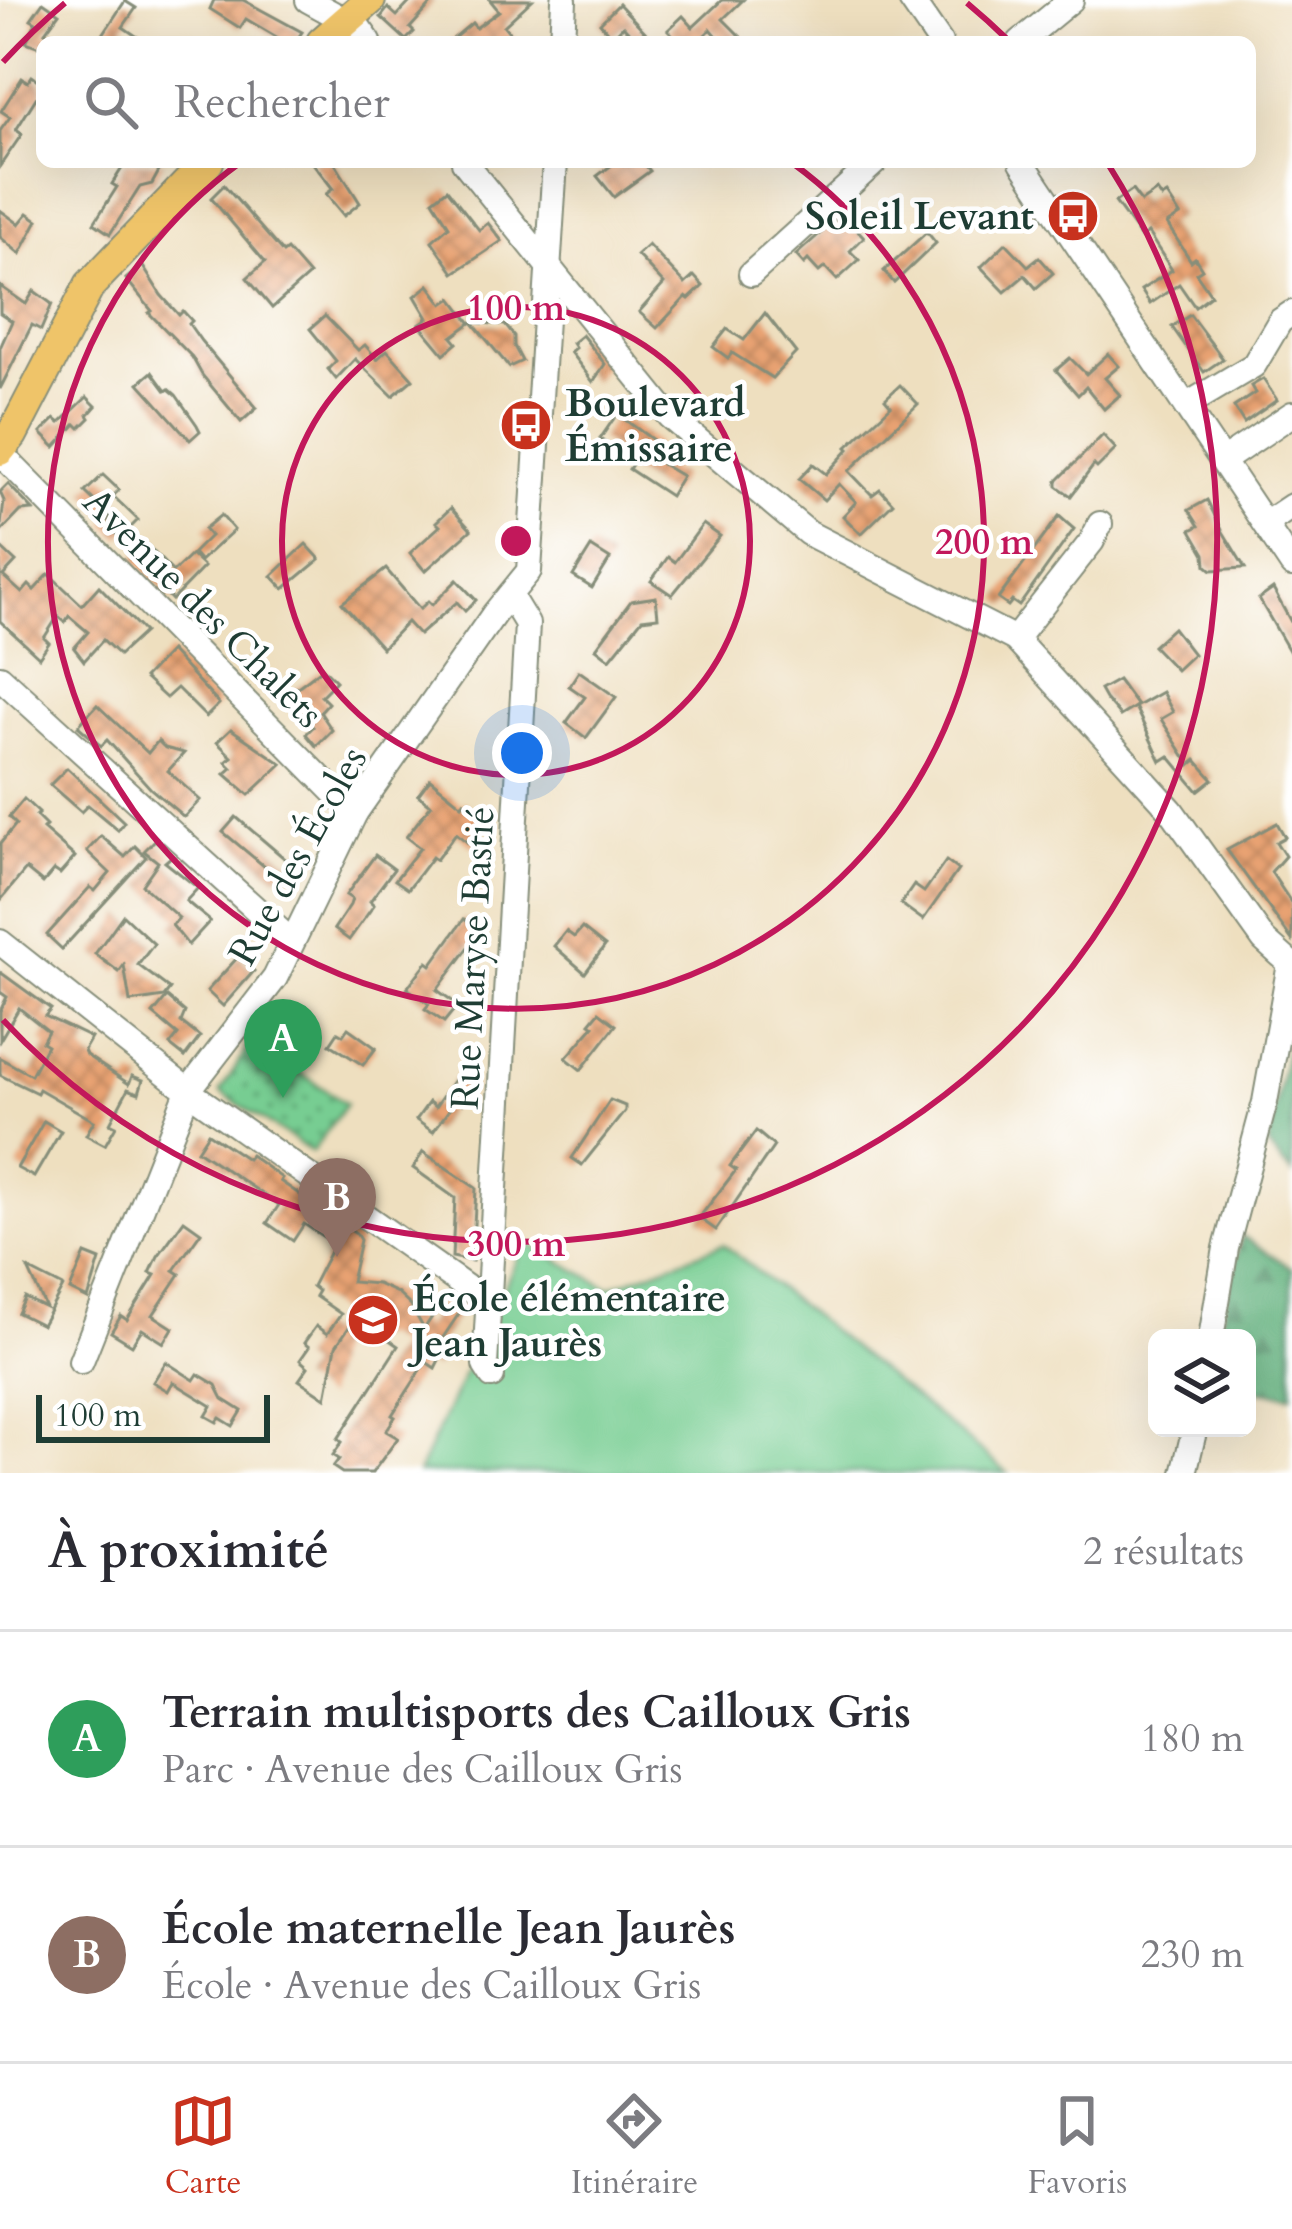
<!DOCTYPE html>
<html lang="fr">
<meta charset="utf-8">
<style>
body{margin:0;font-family:Cardo,serif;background:#f2f2f3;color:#2b2b33}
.controls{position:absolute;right:36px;bottom:36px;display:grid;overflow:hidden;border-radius:18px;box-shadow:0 12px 48px #0002}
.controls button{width:108px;height:108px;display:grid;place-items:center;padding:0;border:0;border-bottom:3px solid #e1e1e2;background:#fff;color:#2b2b33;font:60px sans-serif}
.scale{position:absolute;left:36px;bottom:30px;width:234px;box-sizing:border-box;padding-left:12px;border:6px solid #1f3d34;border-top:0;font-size:33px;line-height:42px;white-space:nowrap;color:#1f3d34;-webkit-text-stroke:9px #fff;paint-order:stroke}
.you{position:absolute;left:522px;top:753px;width:42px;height:42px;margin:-30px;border:9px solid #fff;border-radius:50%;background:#1a73e8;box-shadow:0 0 0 18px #1a73e833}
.badge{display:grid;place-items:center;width:78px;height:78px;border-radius:50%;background:#c8321e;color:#fff;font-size:39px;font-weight:700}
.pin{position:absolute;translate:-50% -99px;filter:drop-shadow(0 3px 6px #0008)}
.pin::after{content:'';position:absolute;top:63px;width:42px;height:36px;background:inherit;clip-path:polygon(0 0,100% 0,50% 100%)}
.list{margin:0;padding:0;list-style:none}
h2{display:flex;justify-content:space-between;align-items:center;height:156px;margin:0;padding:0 48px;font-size:51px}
h2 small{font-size:39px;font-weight:400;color:#7c7c81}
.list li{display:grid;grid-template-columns:78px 1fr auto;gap:36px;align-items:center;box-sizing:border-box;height:216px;padding:0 48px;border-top:3px solid #e1e1e2}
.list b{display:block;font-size:45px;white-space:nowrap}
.list p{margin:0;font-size:39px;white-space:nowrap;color:#7c7c81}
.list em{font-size:39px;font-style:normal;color:#7c7c81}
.icon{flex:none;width:66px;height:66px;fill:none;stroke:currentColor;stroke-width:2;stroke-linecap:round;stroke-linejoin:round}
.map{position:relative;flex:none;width:1292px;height:1473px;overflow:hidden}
.search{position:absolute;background:#fff;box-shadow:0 12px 48px #0002;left:36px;right:36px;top:36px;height:132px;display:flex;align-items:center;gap:30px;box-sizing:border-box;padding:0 42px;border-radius:18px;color:#7c7c81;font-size:45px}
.sheet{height:588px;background:#fff}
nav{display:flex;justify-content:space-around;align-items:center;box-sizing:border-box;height:168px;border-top:3px solid #e1e1e2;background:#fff;font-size:33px;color:#7c7c81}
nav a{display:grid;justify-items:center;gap:6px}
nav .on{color:#c8321e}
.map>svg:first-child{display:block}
</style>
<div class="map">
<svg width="1292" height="1473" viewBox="0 0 1292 1473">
<defs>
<pattern id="forest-firs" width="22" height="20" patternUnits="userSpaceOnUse" patternTransform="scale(3)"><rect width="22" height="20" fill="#61b07c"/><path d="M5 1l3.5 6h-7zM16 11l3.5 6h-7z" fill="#4f9066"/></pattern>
<pattern id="park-dots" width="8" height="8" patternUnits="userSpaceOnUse" patternTransform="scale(3)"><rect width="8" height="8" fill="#77cd92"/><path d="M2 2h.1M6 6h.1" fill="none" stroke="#61a878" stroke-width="1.8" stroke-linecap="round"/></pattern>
<pattern id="building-cross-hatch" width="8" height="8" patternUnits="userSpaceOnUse" patternTransform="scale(3)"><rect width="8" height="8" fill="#e8a272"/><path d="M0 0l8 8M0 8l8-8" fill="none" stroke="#bb855e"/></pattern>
</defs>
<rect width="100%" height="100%" fill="#fff"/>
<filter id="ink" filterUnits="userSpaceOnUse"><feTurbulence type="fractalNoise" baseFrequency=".00833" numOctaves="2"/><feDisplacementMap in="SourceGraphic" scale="24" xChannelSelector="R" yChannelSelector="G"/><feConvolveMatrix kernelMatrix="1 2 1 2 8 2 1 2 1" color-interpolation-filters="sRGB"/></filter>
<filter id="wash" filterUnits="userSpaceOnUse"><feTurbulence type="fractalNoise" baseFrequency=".004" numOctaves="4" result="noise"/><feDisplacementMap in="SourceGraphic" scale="48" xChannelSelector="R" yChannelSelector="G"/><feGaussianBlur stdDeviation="2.7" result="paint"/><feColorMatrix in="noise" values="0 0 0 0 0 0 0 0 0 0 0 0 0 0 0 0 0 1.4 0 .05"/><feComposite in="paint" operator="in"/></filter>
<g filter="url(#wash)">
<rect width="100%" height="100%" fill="#eedfbf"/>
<path fill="#77cd92" stroke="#4b8563" stroke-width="3" d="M 525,1242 L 609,1288 L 723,1244 L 1008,1473 L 418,1473 Z"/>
<g fill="url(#forest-firs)" stroke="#407658" stroke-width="3">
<path d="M 1292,1017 L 1292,1174 L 1268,1147 Z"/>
<path d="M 1242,1236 L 1292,1268 L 1292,1395 L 1247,1389 L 1247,1338 L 1217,1338 Z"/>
</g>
<path fill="url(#park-dots)" stroke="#4b8563" stroke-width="3" d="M 253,1040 L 346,1104 L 312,1152 L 220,1092 Z"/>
<g id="blocks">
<g fill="url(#building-cross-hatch)">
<path d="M 214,0 L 243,0 L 302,32 L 295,42 L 285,42 L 246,19 L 240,28 L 210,9 Z"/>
<path d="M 412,0 L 435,0 L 410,28 L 414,32 L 406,40 L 381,17 L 388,8 L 397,16 Z"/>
<path d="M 490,0 L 532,0 L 504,26 L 517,42 L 449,42 L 472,23 L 476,28 L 499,11 Z"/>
<path d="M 722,0 L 743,0 L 723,19 L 746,42 L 722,42 L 711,29 L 698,42 L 680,42 L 668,30 L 683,16 L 693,27 Z"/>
<path d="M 125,1 L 136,8 L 123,27 L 145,42 L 98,42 Z"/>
<path d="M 43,2 L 59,13 L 45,32 L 60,42 L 42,42 L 42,48 L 26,42 L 36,22 L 31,19 Z"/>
<path d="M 619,4 L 647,34 L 638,42 L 623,26 L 612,37 L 600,23 Z"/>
<path d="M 32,76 L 42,83 L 42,103 L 36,98 L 16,130 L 22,134 L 0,166 L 0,131 L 10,117 L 1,111 L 22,78 L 28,82 Z"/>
<path d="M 126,162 L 164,162 L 152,184 L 140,187 L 110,234 L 94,223 L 117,187 L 112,184 Z"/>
<path d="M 312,162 L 334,162 L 360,203 L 344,216 L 326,194 L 333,189 Z"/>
<path d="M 616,162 L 643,162 L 650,171 L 614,197 L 597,176 Z"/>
<path d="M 224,185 L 283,253 L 287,250 L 309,275 L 272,308 L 247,278 L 265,262 L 211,198 Z"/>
<path d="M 447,189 L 479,230 L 488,223 L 502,241 L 454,273 L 432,241 L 449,226 L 433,200 Z"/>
<path d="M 1132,190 L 1141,202 L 1157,191 L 1162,198 L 1167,195 L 1180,215 L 1167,224 L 1191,261 L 1195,258 L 1202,269 L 1196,273 L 1211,295 L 1195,307 L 1179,284 L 1150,304 L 1141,290 L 1172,270 L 1148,233 L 1141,238 L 1115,202 Z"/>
<path d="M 852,205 L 860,214 L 851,223 L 864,237 L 850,251 L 859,260 L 837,280 L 825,267 L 819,272 L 808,260 L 804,264 L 796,255 Z"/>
<path d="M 0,210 L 19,224 L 28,213 L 38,220 L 20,254 L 0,237 Z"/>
<path d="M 927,232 L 936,243 L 894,283 L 884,271 Z"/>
<path d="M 1006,243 L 1028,266 L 1039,257 L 1053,273 L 1036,288 L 1025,275 L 1005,292 L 981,267 Z"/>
<path d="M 648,245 L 685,284 L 694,276 L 703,286 L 689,299 L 686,297 L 657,328 L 639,312 L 664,284 L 637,255 Z"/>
<path d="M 142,265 L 161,295 L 179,315 L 183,311 L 192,321 L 189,324 L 201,341 L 257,408 L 241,422 L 202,375 L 192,357 L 149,313 L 152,311 L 126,279 Z"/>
<path d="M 429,285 L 443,304 L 452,298 L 470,322 L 505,325 L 514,336 L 514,346 L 522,361 L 509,367 L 472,322 L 452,337 L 457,343 L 444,354 L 419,324 L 428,318 L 415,296 Z"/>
<path d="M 0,286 L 26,304 L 34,291 L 52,304 L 41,330 L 32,325 L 0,389 L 0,348 L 12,321 L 0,313 Z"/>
<path d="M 765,313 L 796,353 L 772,378 L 732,353 L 728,358 L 713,347 L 727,329 L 744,340 Z"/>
<path d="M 1190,315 L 1223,359 L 1204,372 L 1172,327 Z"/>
<path d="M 325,316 L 358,350 L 365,345 L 377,359 L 387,350 L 413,379 L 393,396 L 355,359 L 336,379 L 328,369 L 336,361 L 310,329 Z"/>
<path d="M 582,335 L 605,364 L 593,382 L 570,352 L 575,348 L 572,343 Z"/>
<path d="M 1108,354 L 1119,366 L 1105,378 L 1120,395 L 1104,409 L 1086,387 L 1078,395 L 1056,370 L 1070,358 L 1086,374 Z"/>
<path d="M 152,372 L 166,391 L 169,389 L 176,395 L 197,425 L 200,431 L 190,440 L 139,383 Z"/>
<path d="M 1263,379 L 1277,400 L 1244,423 L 1234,407 L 1255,393 L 1251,386 Z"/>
<path d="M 900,385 L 918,404 L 849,471 L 872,495 L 880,489 L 893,503 L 861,534 L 843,516 L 856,502 L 839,484 L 824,500 L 799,479 L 813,464 L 826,474 L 849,449 L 847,447 L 891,406 L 885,399 Z"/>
<path d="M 87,397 L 96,406 L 88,415 L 90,418 L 80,428 L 76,424 L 55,447 L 41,433 L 55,419 L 60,423 Z"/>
<path d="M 617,414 L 657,443 L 654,448 L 661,453 L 655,460 L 682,476 L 670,496 L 629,469 L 633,463 L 600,439 Z"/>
<path d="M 1103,435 L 1116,449 L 1097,468 L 1094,465 L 1071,496 L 1057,486 L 1057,481 Z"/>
<path d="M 103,475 L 119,490 L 113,496 L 138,520 L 120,538 L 105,523 L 111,517 L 85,492 Z"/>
<path d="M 8,484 L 33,510 L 21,511 L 0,533 L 4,501 L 0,492 Z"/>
<path d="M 1207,500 L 1222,530 L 1245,568 L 1212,570 L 1206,565 L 1205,554 L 1191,530 L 1199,526 L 1189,510 Z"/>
<path d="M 451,508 L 471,530 L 425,571 L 410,553 L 440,526 L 436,522 Z"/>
<path d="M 221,515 L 234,530 L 200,561 L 193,553 L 210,536 L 204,529 Z"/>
<path d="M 1059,516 L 1074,529 L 1019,606 L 1012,601 L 1008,606 L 998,599 Z"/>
<path d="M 703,524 L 720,536 L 672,595 L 651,581 L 668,557 L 675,562 Z"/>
<path d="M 306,544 L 320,559 L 284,589 L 272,576 Z"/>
<path d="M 148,546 L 173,572 L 191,555 L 204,567 L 172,600 L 133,559 Z"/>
<path d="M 0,547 L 16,562 L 3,576 L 22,593 L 29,585 L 34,590 L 49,574 L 82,605 L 99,586 L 144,632 L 119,655 L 103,640 L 84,661 L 74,648 L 88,632 L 69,616 L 65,622 L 58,616 L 44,638 L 49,643 L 39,657 L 0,621 Z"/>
<path d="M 591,547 L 610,559 L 592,588 L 573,576 Z"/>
<path d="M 386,569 L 420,609 L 428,601 L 432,605 L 457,580 L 476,600 L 465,611 L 457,602 L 419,635 L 407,622 L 382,648 L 342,603 Z"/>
<path d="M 1273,589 L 1292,624 L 1292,656 L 1259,599 Z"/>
<path d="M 656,597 L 658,617 L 642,619 L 610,659 L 596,648 L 631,601 Z"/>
<path d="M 1173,628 L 1193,654 L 1176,670 L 1153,646 Z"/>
<path d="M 170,651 L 219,704 L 206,717 L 177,688 L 166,698 L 144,678 Z"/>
<path d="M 323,668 L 336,681 L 321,696 L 328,703 L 320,712 L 332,730 L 316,746 L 306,734 L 313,727 L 283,698 Z"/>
<path d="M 579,671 L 616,697 L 586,738 L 566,723 L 585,697 L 569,686 Z"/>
<path d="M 1118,680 L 1137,706 L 1162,692 L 1173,712 L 1161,719 L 1190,765 L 1196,760 L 1213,779 L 1198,791 L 1169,756 L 1161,761 L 1135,707 L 1120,716 L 1105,699 L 1100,690 Z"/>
<path d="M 97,705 L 148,753 L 158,741 L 165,748 L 184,753 L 168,771 L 200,800 L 184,817 L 151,789 L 107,740 L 101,746 L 78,726 Z"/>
<path d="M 231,729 L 282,764 L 249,795 L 225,774 L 232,768 L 226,762 L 232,757 L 217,742 Z"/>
<path d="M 67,768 L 124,822 L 118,830 L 88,805 L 81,812 L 50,785 Z"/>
<path d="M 430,779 L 462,805 L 464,802 L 489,820 L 473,847 L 456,833 L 436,860 L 432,857 L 408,889 L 395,880 L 420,848 L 406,837 L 431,805 L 418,795 Z"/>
<path d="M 24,799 L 39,813 L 36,816 L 46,826 L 43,829 L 75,857 L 60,874 L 54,870 L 43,883 L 26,869 L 0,901 L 0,844 L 16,824 L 9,817 Z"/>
<path d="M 236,817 L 290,863 L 277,877 L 223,832 Z"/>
<path d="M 1277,823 L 1285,837 L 1276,842 L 1285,856 L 1271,872 L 1292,904 L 1292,940 L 1227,850 Z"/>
<path d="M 101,836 L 125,857 L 135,846 L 146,857 L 62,949 L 47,935 L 90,887 L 95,891 L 110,873 L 87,851 Z"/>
<path d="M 155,840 L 172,856 L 165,862 L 198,888 L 186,901 L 210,921 L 188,945 L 172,925 L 179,918 L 142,885 L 158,862 L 144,851 Z"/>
<path d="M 375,855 L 394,869 L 370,901 L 374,905 L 349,940 L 334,929 L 350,905 L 352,899 L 346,895 Z"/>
<path d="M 946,861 L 958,870 L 923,920 L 901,904 L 914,885 L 924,892 Z"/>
<path d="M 123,915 L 154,944 L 138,965 L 170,989 L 164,997 L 130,1002 L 124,965 L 119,972 L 95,954 Z"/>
<path d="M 464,919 L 481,931 L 437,990 L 458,1005 L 444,1022 L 425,1009 L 429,1004 L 407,988 L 427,962 L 431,965 Z"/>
<path d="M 582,928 L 605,946 L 585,973 L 554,946 L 566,931 L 574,937 Z"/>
<path d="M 239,956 L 254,971 L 223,1006 L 207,991 Z"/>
<path d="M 0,972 L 51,1009 L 45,1016 L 91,1038 L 84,1050 L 86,1055 L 129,1084 L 132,1076 L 143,1080 L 139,1093 L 128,1089 L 110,1123 L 116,1126 L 105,1145 L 86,1135 L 94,1121 L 39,1089 L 37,1093 L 0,1075 L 0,1058 L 31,1075 L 47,1045 L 42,1042 L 48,1031 L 19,1008 L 0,1040 L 0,1011 L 7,997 L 0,992 Z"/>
<path d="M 167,997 L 185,1012 L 181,1022 L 200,1037 L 185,1057 L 170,1045 L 178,1035 L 153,1014 Z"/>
<path d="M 599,1012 L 616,1025 L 581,1070 L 566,1058 L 594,1026 L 590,1023 Z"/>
<path d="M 348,1028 L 376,1048 L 363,1065 L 330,1044 L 338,1032 L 343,1035 Z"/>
<path d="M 458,1074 L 475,1085 L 462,1104 L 456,1100 L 433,1132 L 416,1120 L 429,1102 L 435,1107 Z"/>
<path d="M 610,1100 L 625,1106 L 625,1111 L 582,1165 L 572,1158 Z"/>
<path d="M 44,1121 L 61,1131 L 34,1177 L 17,1168 Z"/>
<path d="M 756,1131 L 774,1146 L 716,1230 L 699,1218 L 736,1170 L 730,1166 Z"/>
<path d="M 208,1133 L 247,1159 L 250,1155 L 282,1178 L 280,1181 L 356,1233 L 360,1240 L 351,1282 L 377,1284 L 397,1293 L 411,1306 L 424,1329 L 447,1294 L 464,1306 L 440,1342 L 446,1346 L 435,1368 L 426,1362 L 392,1415 L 395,1417 L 386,1431 L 398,1438 L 372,1473 L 342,1473 L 333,1467 L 339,1459 L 333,1455 L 342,1442 L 338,1439 L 398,1346 L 385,1337 L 367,1336 L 354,1320 L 336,1346 L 326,1398 L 299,1380 L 308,1367 L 300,1360 L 309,1347 L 304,1343 L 316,1326 L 327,1334 L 341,1314 L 315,1296 L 318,1291 L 312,1286 L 334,1244 L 304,1224 L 293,1241 L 267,1223 L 279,1205 L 197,1150 Z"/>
<path d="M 423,1152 L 476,1188 L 472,1261 L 452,1257 L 455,1198 L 413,1168 Z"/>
<path d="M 184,1220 L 201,1232 L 174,1270 L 180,1274 L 153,1315 L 173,1328 L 164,1343 L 142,1329 L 132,1345 L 111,1332 L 121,1316 L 127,1320 L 155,1275 L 150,1273 L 158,1256 Z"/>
<path d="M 85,1254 L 100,1260 L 88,1299 L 70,1290 Z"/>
<path d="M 28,1269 L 63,1287 L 42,1325 L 18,1313 L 25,1298 L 46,1308 Z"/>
<path d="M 166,1362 L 194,1380 L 198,1374 L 216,1385 L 223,1399 L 242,1411 L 233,1426 L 220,1418 L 217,1422 L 206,1416 L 212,1406 L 173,1382 L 168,1391 L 153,1382 Z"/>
</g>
</g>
</g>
<g filter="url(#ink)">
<use href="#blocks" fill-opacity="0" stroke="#868e7a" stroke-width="3"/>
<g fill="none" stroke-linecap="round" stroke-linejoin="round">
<g stroke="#868e7a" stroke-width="28">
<g id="minor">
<path d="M 308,0 L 359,28 L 369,42"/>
<path d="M 911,0 L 940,42"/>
<path d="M 562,42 L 564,0"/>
<path d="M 1020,42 L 1071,0"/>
<path d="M 464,162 L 669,416 L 808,533 L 1015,639 L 1171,810 L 1264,940 L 1292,965"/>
<path d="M 1022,162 L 1292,565"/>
<path d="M 751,274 L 875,162"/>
<path d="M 1187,405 L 1254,365 L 1280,321 L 1292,313"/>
<path d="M 0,453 L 355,813"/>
<path d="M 1224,460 L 1292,414"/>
<path d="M 1265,524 L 1292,506"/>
<path d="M 1015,639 L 1092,541 L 1100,524"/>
<path d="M 0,677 L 292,942"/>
<path d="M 0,942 L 195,1096 L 470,1290 L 489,1290"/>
<path d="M 1211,1338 L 1226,1248 L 1265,1102 L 1290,964"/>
<path d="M 81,1361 L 188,1091 L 275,978 L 355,813 L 494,614 L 529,571 L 555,162"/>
<path d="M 492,1376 L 485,1365 L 527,624 L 510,596"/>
<path d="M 1184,1473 L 1195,1428"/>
</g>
</g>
<g stroke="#868e7a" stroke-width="34">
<g id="major">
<path d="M 322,42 L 370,0"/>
<path d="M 0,450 L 12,435 L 90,285 L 208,162"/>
</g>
</g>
<use href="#minor" stroke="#fff" stroke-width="24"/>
<use href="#major" stroke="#efc469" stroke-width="30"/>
</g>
</g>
<g fill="none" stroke="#c2185b" stroke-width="6">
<circle cx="516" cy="541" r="234"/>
<path d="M791 162A468 468 0 1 1 241 162"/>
<path d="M3 62A702 702 0 0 1 65 3M967 3A702 702 0 0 1 1008 40M1108 164A702 702 0 0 1 3 1020"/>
</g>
<defs>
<g id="bus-disc" transform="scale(2.7)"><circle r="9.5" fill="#c8321e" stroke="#fff"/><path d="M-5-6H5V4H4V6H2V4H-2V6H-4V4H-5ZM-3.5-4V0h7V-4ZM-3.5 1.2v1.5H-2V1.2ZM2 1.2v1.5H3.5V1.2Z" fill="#fff"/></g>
<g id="school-disc" transform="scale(2.7)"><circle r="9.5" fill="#c8321e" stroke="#fff"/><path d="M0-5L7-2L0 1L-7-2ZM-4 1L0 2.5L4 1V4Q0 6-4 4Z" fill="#fff"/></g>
</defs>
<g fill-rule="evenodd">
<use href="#bus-disc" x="1073" y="216"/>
<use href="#bus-disc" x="526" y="425"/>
<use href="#school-disc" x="373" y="1320"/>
</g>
<g text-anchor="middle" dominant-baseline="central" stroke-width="9" stroke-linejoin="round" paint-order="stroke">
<g font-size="39" font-weight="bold" fill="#1f3d34" stroke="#fff" text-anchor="start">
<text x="1034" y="216" text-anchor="end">Soleil Levant</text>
<text x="565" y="403">Boulevard<tspan x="565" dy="45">Émissaire</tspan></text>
<text x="412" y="1298">École élémentaire<tspan x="412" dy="45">Jean Jaurès</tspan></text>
</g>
<g font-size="39" fill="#1f3d34" stroke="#fff">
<text transform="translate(203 608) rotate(45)">Avenue des Chalets</text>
<text transform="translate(298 856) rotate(-61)">Rue des Écoles</text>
<text transform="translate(473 958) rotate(-87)">Rue Maryse Bastié</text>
</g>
</g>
<circle cx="516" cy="541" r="18" fill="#c2185b" stroke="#fff" stroke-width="6"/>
<g font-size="36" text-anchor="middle" font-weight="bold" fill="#c2185b" stroke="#fff" stroke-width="9" stroke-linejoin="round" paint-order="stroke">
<text x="516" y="320">100 m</text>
<text x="984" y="554">200 m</text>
<text x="516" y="1256">300 m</text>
</g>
</svg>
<div class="controls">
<button><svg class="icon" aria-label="layers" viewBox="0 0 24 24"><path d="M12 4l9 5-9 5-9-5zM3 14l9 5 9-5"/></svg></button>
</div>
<div class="scale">100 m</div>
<div class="you"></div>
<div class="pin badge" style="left:283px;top:1098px;background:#2e9e5b">A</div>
<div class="pin badge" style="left:337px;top:1257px;background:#8d6e63">B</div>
<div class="search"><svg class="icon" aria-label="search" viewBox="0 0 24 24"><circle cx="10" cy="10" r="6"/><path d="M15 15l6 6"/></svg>Rechercher</div>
</div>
<section class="sheet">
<h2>À proximité<small>2 résultats</small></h2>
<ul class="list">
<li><span class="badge" style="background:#2e9e5b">A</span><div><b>Terrain multisports des Cailloux Gris</b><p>Parc · Avenue des Cailloux Gris</p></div><em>180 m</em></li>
<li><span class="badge" style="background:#8d6e63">B</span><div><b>École maternelle Jean Jaurès</b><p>École · Avenue des Cailloux Gris</p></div><em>230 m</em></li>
</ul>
</section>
<nav>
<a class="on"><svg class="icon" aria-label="map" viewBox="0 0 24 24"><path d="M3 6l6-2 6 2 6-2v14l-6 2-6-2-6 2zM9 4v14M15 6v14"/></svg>Carte</a>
<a><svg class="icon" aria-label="directions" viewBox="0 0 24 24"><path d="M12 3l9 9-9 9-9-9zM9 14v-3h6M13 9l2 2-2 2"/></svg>Itinéraire</a>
<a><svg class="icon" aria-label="saved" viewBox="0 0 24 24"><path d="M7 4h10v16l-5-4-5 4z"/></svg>Favoris</a>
</nav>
